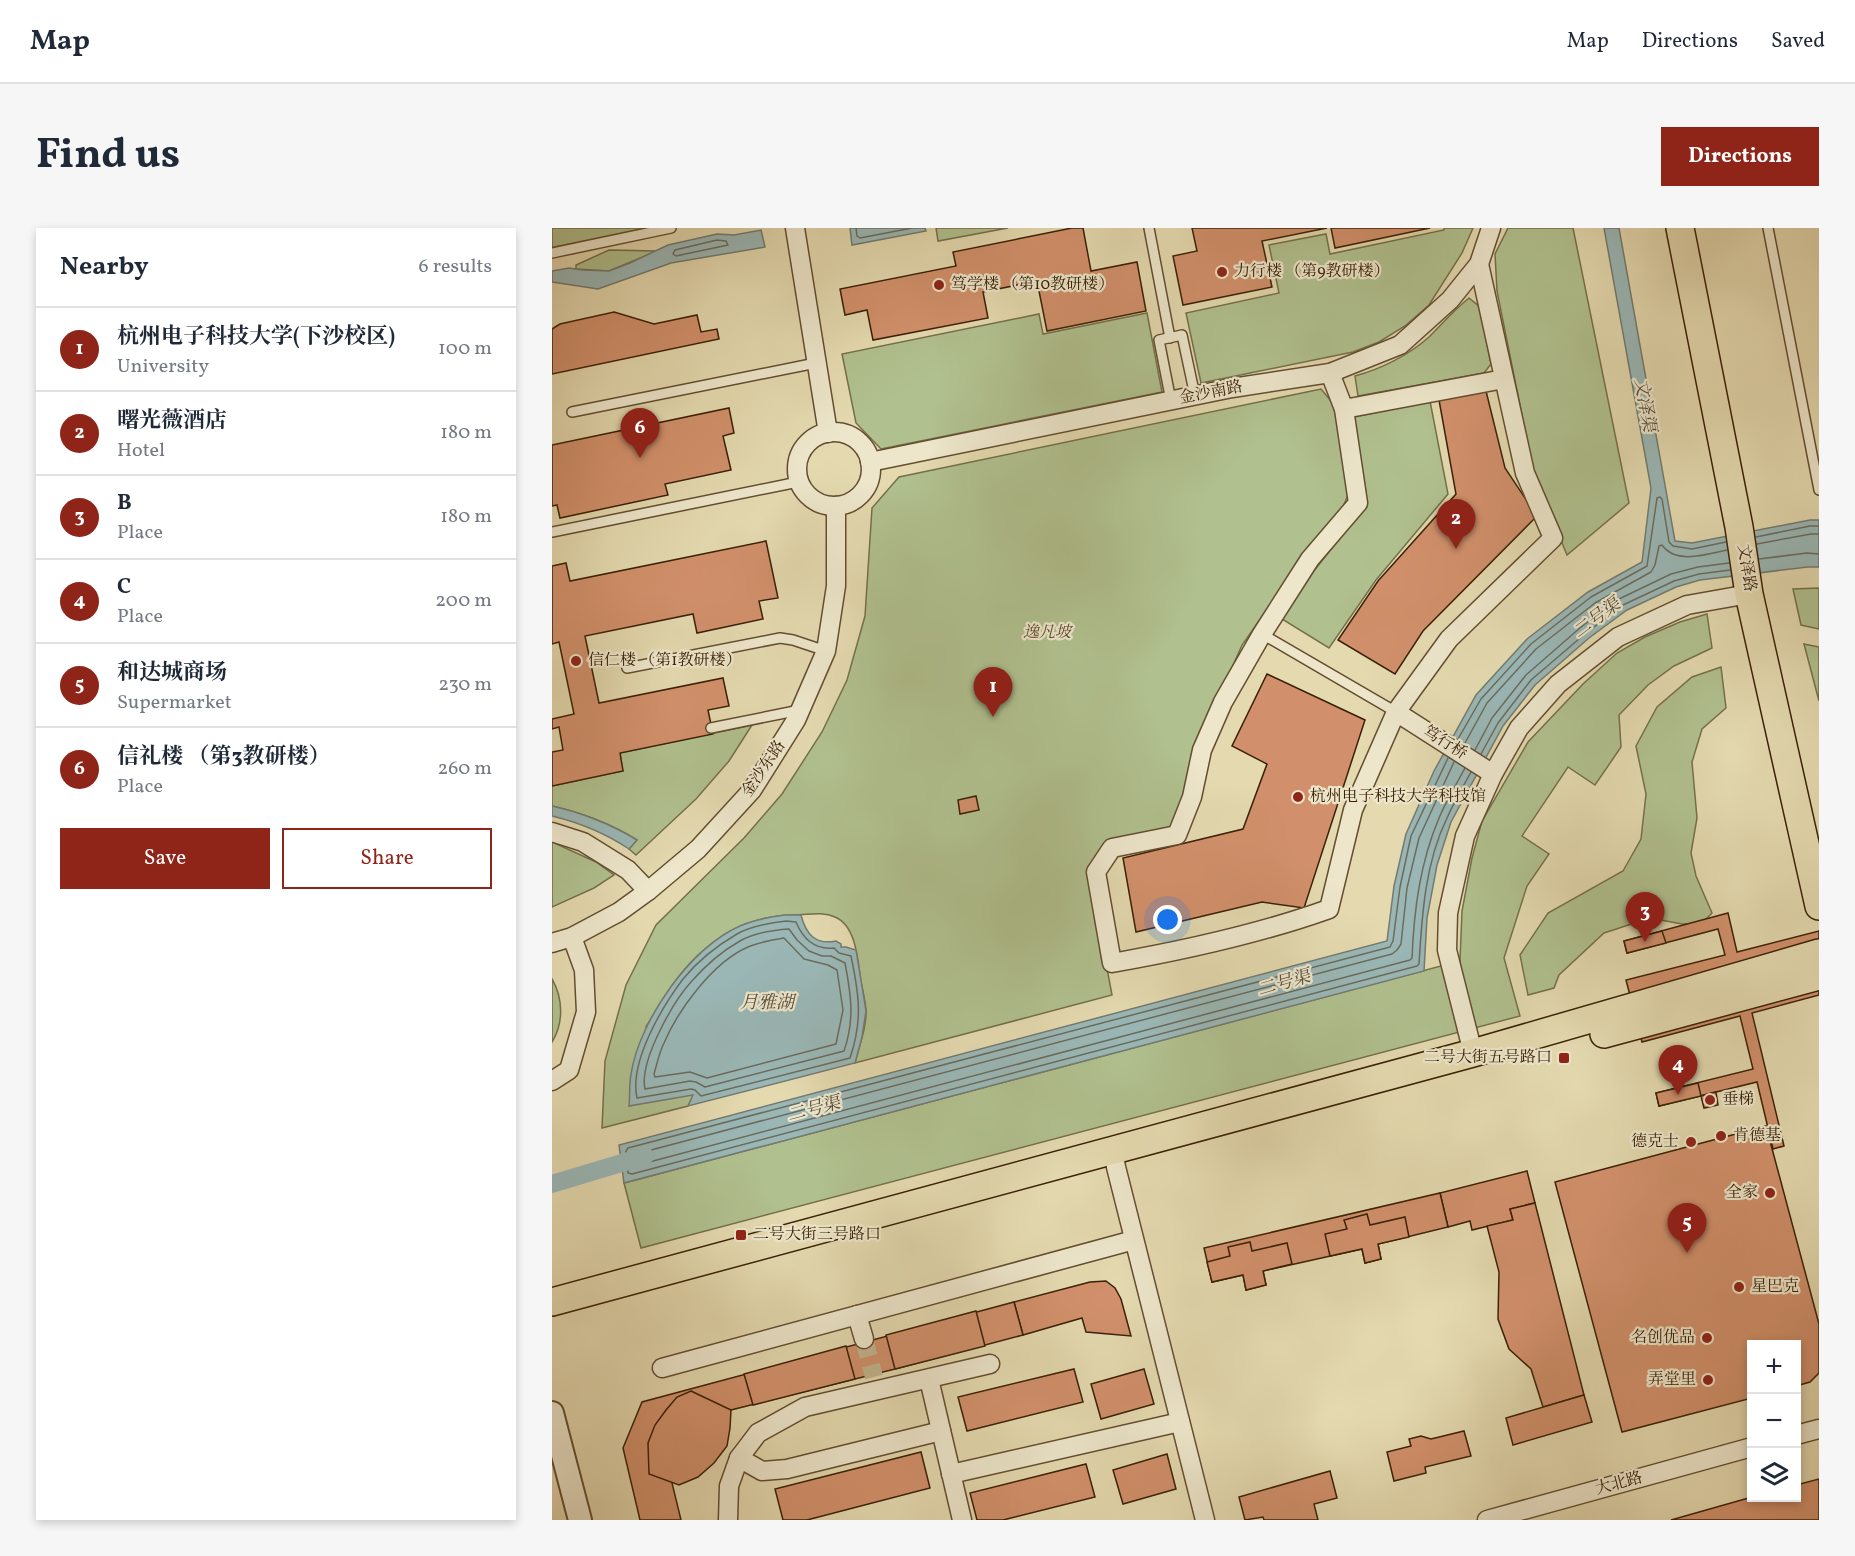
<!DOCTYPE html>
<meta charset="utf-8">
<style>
body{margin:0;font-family:Vollkorn,"Noto Serif SC",serif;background:#f6f6f7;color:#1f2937}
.controls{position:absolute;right:18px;bottom:18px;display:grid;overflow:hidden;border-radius:0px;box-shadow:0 3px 9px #0003}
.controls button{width:54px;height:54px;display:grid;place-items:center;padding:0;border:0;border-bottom:2px solid #e0e1e3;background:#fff;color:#1f2937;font:30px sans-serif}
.you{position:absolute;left:616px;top:692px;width:21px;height:21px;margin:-15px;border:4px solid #fff;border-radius:50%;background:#1a73e8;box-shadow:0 0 0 9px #1a73e833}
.badge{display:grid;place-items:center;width:39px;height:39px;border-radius:50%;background:#8f2418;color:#fff;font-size:20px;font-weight:700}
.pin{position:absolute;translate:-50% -50px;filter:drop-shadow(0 2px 3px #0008)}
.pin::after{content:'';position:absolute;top:32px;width:21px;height:18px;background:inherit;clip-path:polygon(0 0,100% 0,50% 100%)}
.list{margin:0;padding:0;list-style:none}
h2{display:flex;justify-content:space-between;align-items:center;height:78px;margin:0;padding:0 24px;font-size:26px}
h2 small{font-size:20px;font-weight:400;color:#747a83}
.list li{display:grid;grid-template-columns:39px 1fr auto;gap:18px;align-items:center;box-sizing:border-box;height:84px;padding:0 24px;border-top:2px solid #e0e1e3}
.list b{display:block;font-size:22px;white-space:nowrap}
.list p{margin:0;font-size:20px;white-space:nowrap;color:#747a83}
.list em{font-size:20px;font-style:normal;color:#747a83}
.actions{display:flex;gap:12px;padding:18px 24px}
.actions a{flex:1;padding:14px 0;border:2px solid #8f2418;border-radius:0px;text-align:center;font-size:21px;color:#8f2418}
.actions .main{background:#8f2418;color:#fff}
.icon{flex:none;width:33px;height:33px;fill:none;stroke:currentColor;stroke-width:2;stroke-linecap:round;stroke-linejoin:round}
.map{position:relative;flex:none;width:1267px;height:1292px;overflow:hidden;border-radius:0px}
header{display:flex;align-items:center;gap:36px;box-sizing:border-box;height:84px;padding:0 30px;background:#fff;border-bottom:2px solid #e0e1e3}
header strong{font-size:28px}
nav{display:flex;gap:33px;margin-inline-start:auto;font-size:21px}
.intro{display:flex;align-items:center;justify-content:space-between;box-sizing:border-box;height:144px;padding:0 36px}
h1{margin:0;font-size:42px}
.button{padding:15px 27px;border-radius:0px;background:#8f2418;color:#fff;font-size:21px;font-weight:700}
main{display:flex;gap:36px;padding:0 36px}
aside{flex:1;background:#fff;border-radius:0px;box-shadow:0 3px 9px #0003}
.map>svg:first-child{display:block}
</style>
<header>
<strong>Map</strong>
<nav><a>Map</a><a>Directions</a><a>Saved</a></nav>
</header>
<div class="intro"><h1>Find us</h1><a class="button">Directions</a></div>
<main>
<aside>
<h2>Nearby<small>6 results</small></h2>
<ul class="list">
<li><span class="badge">1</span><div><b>杭州电子科技大学(下沙校区)</b><p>University</p></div><em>100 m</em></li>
<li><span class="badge">2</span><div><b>曙光薇酒店</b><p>Hotel</p></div><em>180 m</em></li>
<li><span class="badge">3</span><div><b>B</b><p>Place</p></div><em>180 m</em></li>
<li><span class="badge">4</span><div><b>C</b><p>Place</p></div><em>200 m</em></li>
<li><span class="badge">5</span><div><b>和达城商场</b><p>Supermarket</p></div><em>230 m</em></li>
<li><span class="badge">6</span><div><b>信礼楼 （第3教研楼）</b><p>Place</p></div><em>260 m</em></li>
</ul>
<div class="actions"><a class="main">Save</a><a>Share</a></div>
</aside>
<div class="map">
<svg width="1267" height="1292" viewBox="0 0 1267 1292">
<rect width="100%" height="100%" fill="#e4d9af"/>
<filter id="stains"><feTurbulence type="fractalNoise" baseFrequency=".00333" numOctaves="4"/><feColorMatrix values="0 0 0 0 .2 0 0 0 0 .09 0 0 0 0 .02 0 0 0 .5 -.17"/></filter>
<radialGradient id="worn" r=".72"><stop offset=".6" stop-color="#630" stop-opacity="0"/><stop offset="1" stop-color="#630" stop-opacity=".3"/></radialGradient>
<g fill="#b0c08e" stroke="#75704a" stroke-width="1.5">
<path d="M 0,0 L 105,0 L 0,22 Z"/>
<path d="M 384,0 L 456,0 L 386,13 Z"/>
<path d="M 892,0 L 921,0 L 910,25 L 877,77 L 853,98 L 827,114 L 801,124 L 649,155 L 634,85 L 727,65 L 717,17 L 774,6 L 778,26 L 892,2 Z"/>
<path d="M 956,0 L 1021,0 L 1077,275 L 1015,327 L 982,247 L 945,63 L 943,26 Z"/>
<path d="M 57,22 L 105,23 L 57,43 L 24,41 L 24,37 Z"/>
<path d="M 917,70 L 928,79 L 939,136 L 932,145 L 806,168 L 803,148 C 829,141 857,127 877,109 C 890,96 902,82 917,70 Z"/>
<path d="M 595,85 L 610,164 L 329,221 L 304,195 L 290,126 L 487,86 L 491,106 Z"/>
<path d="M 769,161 L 784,179 L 798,262 L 786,291 L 719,376 L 690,417 L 644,521 L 623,595 L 610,606 L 553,618 L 536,639 L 560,767 L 303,835 C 307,818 315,799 314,781 C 313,772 311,763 309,754 C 306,735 305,698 283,689 C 270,683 256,687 243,687 C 210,687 180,698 154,720 C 128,741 111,770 94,799 L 142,866 L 136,878 L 50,900 L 53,833 L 74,757 L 104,697 L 192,610 L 230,566 L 270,504 L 295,452 L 313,388 L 320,280 L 347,249 Z"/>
<path d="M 878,173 L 896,266 L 824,352 L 777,420 L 730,391 L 761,344 L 813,279 L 814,265 L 802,189 Z"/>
<path d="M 1267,360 L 1267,401 L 1249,397 L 1241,361 Z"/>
<path d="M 1155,386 L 1160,420 L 1122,438 L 1096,457 L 1067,487 L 1069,519 L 1043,557 L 1016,539 L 970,608 L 997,626 L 975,658 L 952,730 L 968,788 L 89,1020 L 72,955 L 908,733 L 910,683 L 920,630 L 930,593 L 976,514 L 1031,456 L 1065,425 L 1093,409 L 1128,394 Z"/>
<path d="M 1252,416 L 1267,419 L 1267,473 Z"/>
<path d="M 1169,439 L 1174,480 L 1150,501 L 1140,534 L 1145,590 L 1139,625 L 1144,648 L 1160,685 L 1150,695 L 1130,696 L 1098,690 L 1052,705 L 1007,747 L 1002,760 L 976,767 L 968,727 L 996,685 L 1071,643 L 1089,611 L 1094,566 L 1084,518 L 1105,479 L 1140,449 Z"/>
<path d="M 200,497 L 177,533 L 144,571 L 84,627 L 77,621 L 85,612 C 58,595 31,585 0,578 L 0,558 L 71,543 L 68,525 Z"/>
<path d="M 0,614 L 44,634 L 62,647 L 42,660 L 0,679 Z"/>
<path d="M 0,751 C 11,770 12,795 0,814 Z"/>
</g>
<g fill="#9ab7b6" stroke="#747b70" stroke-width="1.5">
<path d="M 298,0 L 373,0 L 374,3 L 300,17 Z"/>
<path d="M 1052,0 L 1067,0 L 1123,313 L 1140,315 L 1258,292 L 1267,292 L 1267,339 L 1256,339 L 1148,352 L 1124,359 L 1075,382 L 1037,410 L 983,457 L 951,498 L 899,594 L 885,637 L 875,690 L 872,743 L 72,955 L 67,917 L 835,713 L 842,658 L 854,606 L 882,543 L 924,467 L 975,411 L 1036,364 L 1090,334 L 1099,260 Z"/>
<path d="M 209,2 L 213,19 L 119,35 L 46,61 L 0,54 L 0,43 L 17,40 L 31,42 L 57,43 L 78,35 L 116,17 L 165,6 L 182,7 Z"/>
<path d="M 0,578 C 31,585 58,596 85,612 L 77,621 C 53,605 29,595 0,588 Z"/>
<path d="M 233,687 L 249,687 C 254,707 264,717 284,713 L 289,716 L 289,719 L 294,719 L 304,722 L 314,783 L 310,809 L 303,835 L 136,878 L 141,867 L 77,878 C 78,868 77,856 79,846 C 87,793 139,719 188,698 C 202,692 218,689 233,687 Z"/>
</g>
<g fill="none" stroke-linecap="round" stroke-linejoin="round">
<g stroke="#6a6c5e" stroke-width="1.5">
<path d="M 304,0 L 305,8 L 308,10 L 360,0"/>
<path d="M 165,12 L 174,13 L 176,17 L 124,28 L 121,26 L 123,22 Z"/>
<path d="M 1204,309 L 1258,298 L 1267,298"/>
<path d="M 1205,316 L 1259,306 L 1267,306"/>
<path d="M 1207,331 L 1255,325 L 1267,326"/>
<path d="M 906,511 L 929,471 L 979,416 L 1039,369 L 1095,338 L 1105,270 L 1108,269 L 1110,271 L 1117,314 L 1121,318 L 1140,321 L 1174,314"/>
<path d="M 913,515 L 935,475 L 984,421 L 1043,375 L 1099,344 L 1103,337 L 1107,318 L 1110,317 C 1124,337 1156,326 1175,322"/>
<path d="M 923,522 L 940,490 L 974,447 L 1029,399 L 1067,371 L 1119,346 L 1146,339 L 1177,335"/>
<path d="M 929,526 L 946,495 L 979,452 L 1034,405 L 1071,377 L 1122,353 L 1147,346 L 1178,342"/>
<path d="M 896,530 L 859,608 L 848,659 L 841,713 L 838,719 L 76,920 L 74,923 L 76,945 L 80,946 L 865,738 L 867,736 C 870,687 873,635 895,590 C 902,574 911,559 919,544"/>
<path d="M 902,534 L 867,610 L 855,660 L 849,716 L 845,722 L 840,726 L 84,926 L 82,928 L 83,935 L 86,937 L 858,732 L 860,730 C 862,682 868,635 887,590 C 894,573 904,557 913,540"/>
<path d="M 234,693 L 244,694 C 251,711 263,722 282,720 L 287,725 L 299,728 C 307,766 311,792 298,830 L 149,868 L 143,862 L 139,861 L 85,870 C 77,834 110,779 131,751 C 145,734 166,717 185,706 C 199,698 217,695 234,693 Z"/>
<path d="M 237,701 L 245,712 L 257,723 L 270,728 L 279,728 L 293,735 C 299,767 303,791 292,823 L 153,859 L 144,854 L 138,853 L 93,861 C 87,833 121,774 139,754 C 153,738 170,723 188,713 C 202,705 221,702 237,701 Z"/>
<path d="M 232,710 L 252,731 L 276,737 L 285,742 L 291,782 L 284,816 L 155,850 L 138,844 L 103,849 L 102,846 C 105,836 107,825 112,815 C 126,782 161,734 196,719 C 207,714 220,712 232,710 Z"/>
</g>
<path stroke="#9ab7b6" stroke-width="18" d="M 0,956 L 93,928"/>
</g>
<g fill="#d1906b" stroke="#3a2006" stroke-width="1.5">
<path d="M 520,0 L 531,0 L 539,43 L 585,34 L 594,83 L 495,103 L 485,53 L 431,64 L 436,90 L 321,112 L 315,82 L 293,87 L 288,61 L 404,38 L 401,24 Z"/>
<path d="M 640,0 L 775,0 L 710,13 L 720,59 L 631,77 L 621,28 L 645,23 Z"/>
<path d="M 779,0 L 878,0 L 783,20 Z"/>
<path d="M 62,84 L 102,96 L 145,87 L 149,104 L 165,101 L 167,111 L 0,146 L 0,101 L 8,96 Z"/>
<path d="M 934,163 L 953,240 L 985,288 L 871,403 L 843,446 L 786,412 L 826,353 L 904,266 L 887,172 Z"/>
<path d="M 177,180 L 182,205 L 171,208 L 179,242 L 113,256 L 116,267 L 8,290 L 5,277 L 0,278 L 0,217 Z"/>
<path d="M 214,313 L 226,370 L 207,373 L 211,391 L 145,405 L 141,386 L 33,408 L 47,475 L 171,450 L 177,478 L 156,482 L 161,506 L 68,525 L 71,543 L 0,558 L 0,524 L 11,522 L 7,499 L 0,501 L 0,491 L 22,486 L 7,414 L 0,416 L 0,338 L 14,335 L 18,353 Z"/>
<path d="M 715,446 L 813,492 L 752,680 L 710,674 L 584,704 L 571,630 L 691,601 L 715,536 L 680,518 Z"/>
<path d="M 424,568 L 427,582 L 408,586 L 406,572 Z"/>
<path d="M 1176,685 L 1185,724 L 1267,703 L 1267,767 L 1200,785 L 1232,918 L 1221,921 L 1205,854 L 1107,878 L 1104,865 L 1201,841 L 1188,788 L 1090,814 L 1074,752 L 1173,727 L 1166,701 L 1075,725 L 1072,713 Z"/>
<path d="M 1110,703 L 1114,715 L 1075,725 L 1072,713 Z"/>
<path d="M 1146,855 L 1149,868 L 1107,878 L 1104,865 Z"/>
<path d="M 1164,864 L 1166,877 L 1152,880 L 1149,868 Z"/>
<path d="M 1214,898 L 1267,1096 L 1267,1145 L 1258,1154 L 1244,1158 L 1244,1116 L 1200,1116 L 1200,1170 L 1070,1204 L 1003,954 Z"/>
<path d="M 975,943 L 983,975 L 958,981 L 961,992 L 920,1002 L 918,993 L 896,999 L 888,965 Z"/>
<path d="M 888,965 L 896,999 L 826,1016 L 829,1031 L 813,1035 L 810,1021 L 711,1043 L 714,1057 L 694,1062 L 691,1047 L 660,1054 L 652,1020 Z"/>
<path d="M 983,975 L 1032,1167 L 991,1179 L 979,1141 L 957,1121 L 946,1091 L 947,1044 L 935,998 L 961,992 L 958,981 Z"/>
<path d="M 815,986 L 818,997 L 853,989 L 857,1009 L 826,1016 L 829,1031 L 813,1035 L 810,1021 L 778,1028 L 773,1006 L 795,1001 L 792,992 Z"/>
<path d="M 698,1014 L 700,1023 L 735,1015 L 740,1036 L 711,1043 L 714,1057 L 694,1062 L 691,1047 L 660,1054 L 655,1034 L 678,1028 L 676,1019 Z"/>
<path d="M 554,1053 L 563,1060 L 569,1071 L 579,1108 L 534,1104 L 530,1090 L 471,1107 L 462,1074 L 538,1054 Z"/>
<path d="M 462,1074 L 471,1107 L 343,1141 L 179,1182 L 120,1255 L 129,1292 L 88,1292 L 71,1220 L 90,1174 Z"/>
<path d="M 424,1083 L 433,1118 L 343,1141 L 334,1107 Z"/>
<path d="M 294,1118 L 303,1151 L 201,1177 L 192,1146 Z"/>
<path d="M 522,1141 L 531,1174 L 415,1203 L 406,1169 Z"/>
<path d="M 592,1141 L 602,1176 L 549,1191 L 539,1156 Z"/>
<path d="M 139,1163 L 179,1182 L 178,1200 L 175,1218 L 162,1235 L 146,1249 L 127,1257 L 97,1246 L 96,1215 L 103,1197 L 114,1182 L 125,1169 Z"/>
<path d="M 1032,1167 L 1040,1194 L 961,1217 L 954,1190 Z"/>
<path d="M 912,1203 L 919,1228 L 873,1239 L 874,1245 L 842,1253 L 835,1224 L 859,1218 L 857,1211 L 869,1208 L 879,1211 Z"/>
<path d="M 369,1224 L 378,1260 L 255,1292 L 231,1292 L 223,1261 Z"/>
<path d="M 615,1226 L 624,1261 L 571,1276 L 561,1242 Z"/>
<path d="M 534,1236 L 543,1269 L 451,1292 L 425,1292 L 418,1265 Z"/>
<path d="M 778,1243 L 785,1270 L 762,1276 L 766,1292 L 712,1292 L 711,1289 L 693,1292 L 687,1269 Z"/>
<path d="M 1267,1251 L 1267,1292 L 1119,1292 L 1200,1269 L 1244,1270 L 1244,1257 Z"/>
</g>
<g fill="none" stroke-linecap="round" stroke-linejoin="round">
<path stroke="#c2b48d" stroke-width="18" stroke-dasharray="18 9" stroke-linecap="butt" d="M 312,1111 L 322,1149"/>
<g stroke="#644e30" stroke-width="12">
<g id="service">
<path d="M 597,0 L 618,110"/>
<path d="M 1216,0 L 1267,262"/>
<path d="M 0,25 L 119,0"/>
<path d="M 619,173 L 607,112 L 630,107 L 643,168"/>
<path d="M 20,184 L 264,135"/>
<path d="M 0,304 L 246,254"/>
<path d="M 710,406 L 844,484"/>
<path d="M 75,440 L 228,410 L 241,412 L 274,423"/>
<path d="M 159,500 L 248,482"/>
</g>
</g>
<g stroke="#644e30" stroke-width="21">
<g id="minor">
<path d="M 243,0 L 276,205"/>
<path d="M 778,145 L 792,181 L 806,275 L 758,331 L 710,406 L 671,474 L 650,522 L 640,569 L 625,607 L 560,620 L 544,644 L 560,735 C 634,722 707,706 777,681 L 801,582 L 844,484 L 897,411 L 1001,310 L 973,245 L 927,36"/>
<path d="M 792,181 L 952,151"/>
<circle cx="282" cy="241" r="37"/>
<path d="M 318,234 L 680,160 L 778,145 L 848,117 L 898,72 L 927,36 L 939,0"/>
<path d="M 844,484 L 941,546"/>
<path d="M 0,604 L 31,614 L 76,642 L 96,663"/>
<path d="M 0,715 L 20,709 L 67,684 L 96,663 L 146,621 L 200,562 L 244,492 L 274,423 L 284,358 L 284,278"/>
<path d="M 921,825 L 895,722 L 896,685 L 913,608 L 941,546 L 967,500 L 1006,456 L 1066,409 L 1135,377 L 1197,366"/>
<path d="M 0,853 L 17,842 L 34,784 L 32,742 L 20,709"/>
<path d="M 561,921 L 564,939 L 653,1292"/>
<path d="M 305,1087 L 312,1111"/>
<path d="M 110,1140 L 582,1012"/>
<path d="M 377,1151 L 410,1292"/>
<path d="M 1244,1207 L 1267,1201"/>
<path d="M 187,1230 L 210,1243 L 235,1241 L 389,1203"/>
<path d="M 399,1246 L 628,1194"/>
<path d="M 176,1292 L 177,1258 L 187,1230 L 206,1205 L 253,1179 L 438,1136"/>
<path d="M 935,1292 L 1200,1219"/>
</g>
</g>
<g stroke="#644e30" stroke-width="26">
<path id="tertiary" d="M 0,1185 L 28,1292"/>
</g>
<g stroke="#3a2006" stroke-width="30">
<g id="primary">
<path d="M 1128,0 L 1187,299 L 1197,366 L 1267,678"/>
<path d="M 1052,806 L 1267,748"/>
<path d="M 0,1074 L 921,825 L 1267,725"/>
</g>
</g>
<use href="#service" stroke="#ede6cb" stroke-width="9"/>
<use href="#minor" stroke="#ede6cb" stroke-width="18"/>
<use href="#tertiary" stroke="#ede6cb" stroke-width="22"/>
<use href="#primary" stroke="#e4d9af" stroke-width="27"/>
</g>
<g fill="#8f2418" stroke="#ede6cb" stroke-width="2">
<circle cx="670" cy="44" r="6"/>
<circle cx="387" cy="57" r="6"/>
<circle cx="24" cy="433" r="6"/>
<circle cx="746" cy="569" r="6"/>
<rect x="1006" y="824" width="12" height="12" rx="3"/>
<circle cx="1158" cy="872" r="6"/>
<circle cx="1169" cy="908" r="6"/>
<circle cx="1139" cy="914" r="6"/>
<circle cx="1218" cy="965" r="6"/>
<rect x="183" y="1001" width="12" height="12" rx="3"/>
<circle cx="1187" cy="1059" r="6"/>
<circle cx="1155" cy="1110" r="6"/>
<circle cx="1156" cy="1152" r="6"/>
</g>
<g text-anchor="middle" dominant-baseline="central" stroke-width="4.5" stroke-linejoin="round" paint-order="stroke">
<g font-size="16" fill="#3a2006" stroke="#ede6cb" text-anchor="start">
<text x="682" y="44">力行楼 （第9教研楼）</text>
<text x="399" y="57">笃学楼 （第10教研楼）</text>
<text x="36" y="433">信仁楼 （第1教研楼）</text>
<text x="758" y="569">杭州电子科技大学科技馆</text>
<text x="1000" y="830" text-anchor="end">二号大街五号路口</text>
<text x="1170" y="872">垂梯</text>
<text x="1181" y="908">肯德基</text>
<text x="1127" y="914" text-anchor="end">德克士</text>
<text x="1206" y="965" text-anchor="end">全家</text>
<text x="201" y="1007">二号大街三号路口</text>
<text x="1199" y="1059">星巴克</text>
<text x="1143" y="1110" text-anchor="end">名创优品</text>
<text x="1144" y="1152" text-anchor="end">弄堂里</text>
</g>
<g font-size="16" fill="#3a2006" stroke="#ede6cb">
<text transform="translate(659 165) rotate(-11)">金沙南路</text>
<text transform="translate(1194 340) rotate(81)">文泽路</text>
<text transform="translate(893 515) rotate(32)">笃行桥</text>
<text transform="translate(212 541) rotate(-56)">金沙东路</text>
<text transform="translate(1067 1256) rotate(-15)">大北路</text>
</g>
<g font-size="16" font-style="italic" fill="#584828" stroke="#ede6cb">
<text x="495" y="405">逸凡坡</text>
</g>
<g font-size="18" font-style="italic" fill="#574d3b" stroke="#ede6cb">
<text transform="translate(1092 177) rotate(80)">文泽渠</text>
<text transform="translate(1045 391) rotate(-37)">二号渠</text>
<text transform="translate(732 756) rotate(-16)">二号渠</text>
<text x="215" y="775">月雅湖</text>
<text transform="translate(262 882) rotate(-15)">二号渠</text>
</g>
</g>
<rect width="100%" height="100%" filter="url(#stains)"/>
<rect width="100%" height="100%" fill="url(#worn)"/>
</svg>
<div class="controls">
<button>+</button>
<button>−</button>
<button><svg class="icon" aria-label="layers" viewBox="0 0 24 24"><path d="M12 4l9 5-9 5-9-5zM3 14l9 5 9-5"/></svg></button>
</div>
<div class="you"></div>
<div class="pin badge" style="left:441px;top:489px">1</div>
<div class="pin badge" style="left:904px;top:321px">2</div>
<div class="pin badge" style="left:1093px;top:714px">3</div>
<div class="pin badge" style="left:1126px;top:867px">4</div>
<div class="pin badge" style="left:1135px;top:1025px">5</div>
<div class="pin badge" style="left:88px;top:230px">6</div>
</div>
</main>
